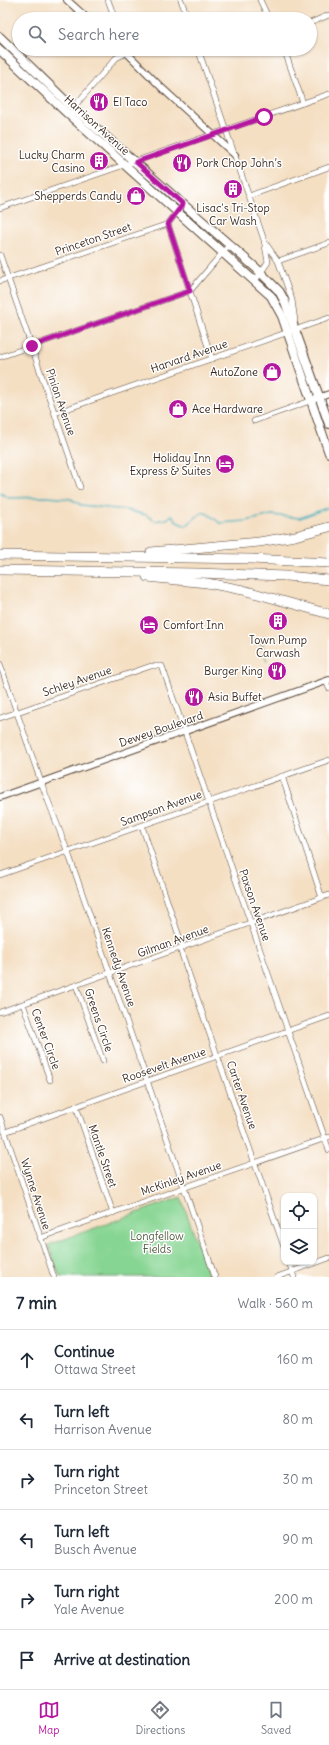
<!DOCTYPE html>
<meta charset="utf-8">
<style>
body{margin:0;font-family:Delius,sans-serif;background:#f6f6f7;color:#1f2937}
.controls{position:absolute;right:12px;bottom:12px;display:grid;overflow:hidden;border-radius:8px;box-shadow:0 1px 3px #0004}
.controls button{width:36px;height:36px;display:grid;place-items:center;padding:0;border:0;border-bottom:1px solid #e0e1e3;background:#fff;color:#1f2937;font:20px sans-serif}
.stop{position:absolute;width:12px;height:12px;margin:-9px;border:3px solid #b5179e;border-radius:50%;background:#fff}
.stop.end{background:#b5179e;border-color:#fff;box-shadow:0 1px 4px #0008}
.list{margin:0;padding:0;list-style:none}
h2{display:flex;justify-content:space-between;align-items:center;height:52px;margin:0;padding:0 16px;font-size:17px}
h2 small{font-size:13px;font-weight:400;color:#747a83}
.list li{display:grid;grid-template-columns:26px 1fr auto;gap:12px;align-items:center;box-sizing:border-box;height:60px;padding:0 16px;border-top:1px solid #e0e1e3}
.list b{display:block;font-size:15px;white-space:nowrap}
.list p{margin:0;font-size:13px;white-space:nowrap;color:#747a83}
.list em{font-size:13px;font-style:normal;color:#747a83}
.icon{flex:none;width:22px;height:22px;fill:none;stroke:currentColor;stroke-width:2;stroke-linecap:round;stroke-linejoin:round}
.map{position:relative;flex:none;width:329px;height:1277px;overflow:hidden}
.search{position:absolute;background:#fff;box-shadow:0 1px 3px #0004;left:12px;right:12px;top:12px;height:44px;display:flex;align-items:center;gap:10px;box-sizing:border-box;padding:0 14px;border-radius:22px;color:#747a83;font-size:15px}
.sheet{height:412px;background:#fff}
nav{display:flex;justify-content:space-around;align-items:center;box-sizing:border-box;height:56px;border-top:1px solid #e0e1e3;background:#fff;font-size:11px;color:#747a83}
nav a{display:grid;justify-items:center;gap:2px}
nav .on{color:#b5179e}
.map>svg:first-child{display:block}
</style>
<div class="map">
<svg width="329" height="1277" viewBox="0 0 329 1277">
<rect width="100%" height="100%" fill="#fff"/>
<filter id="ink" filterUnits="userSpaceOnUse"><feTurbulence type="fractalNoise" baseFrequency=".025" numOctaves="2"/><feDisplacementMap in="SourceGraphic" scale="8" xChannelSelector="R" yChannelSelector="G"/><feConvolveMatrix kernelMatrix="1 2 1 2 8 2 1 2 1" color-interpolation-filters="sRGB"/></filter>
<filter id="wash" filterUnits="userSpaceOnUse"><feTurbulence type="fractalNoise" baseFrequency=".012" numOctaves="4" result="noise"/><feDisplacementMap in="SourceGraphic" scale="16" xChannelSelector="R" yChannelSelector="G"/><feGaussianBlur stdDeviation="0.9" result="paint"/><feColorMatrix in="noise" values="0 0 0 0 0 0 0 0 0 0 0 0 0 0 0 0 0 1.4 0 .05"/><feComposite in="paint" operator="in"/></filter>
<g filter="url(#wash)">
<rect width="100%" height="100%" fill="#f4dfc3"/>
<g fill="#87d593" stroke="#618058">
<path d="M 263,637 L 265,637 L 267,640 L 262,643 L 267,661 L 260,640 Z"/>
<path d="M 181,1197 L 209,1277 L 60,1277 L 48,1245 Z"/>
</g>
<g fill="none" stroke-linecap="round" stroke-linejoin="round">
<path stroke="#3aaab7" stroke-width="1.5" d="M 0,493 L 9,498 L 47,497 L 71,499 L 81,505 L 126,510 L 146,515 L 155,521 L 167,519 L 172,515 L 177,522 L 186,526 L 202,512 L 208,514 L 220,523 L 246,521 L 272,515 L 300,518 L 329,507"/>
</g>
</g>
<g filter="url(#ink)">
<g fill="none" stroke-linecap="round" stroke-linejoin="round">
<g stroke="#574537" stroke-width="6">
<g id="minor">
<path d="M 108,0 L 115,19"/>
<path d="M 181,0 L 188,19"/>
<path d="M 260,0 L 269,19"/>
<path d="M 310,23 L 329,15"/>
<path d="M 198,49 L 264,240 L 268,262 L 255,281"/>
<path d="M 284,49 L 303,103"/>
<path d="M 73,108 L 116,58 L 134,49"/>
<path d="M 249,196 L 329,167"/>
<path d="M 0,208 L 329,94"/>
<path d="M 168,224 L 212,359"/>
<path d="M 266,244 L 278,261 L 292,300 L 295,321"/>
<path d="M 0,255 L 80,487"/>
<path d="M 278,261 L 329,243"/>
<path d="M 0,281 L 168,224 L 183,204"/>
<path d="M 0,357 L 190,291 L 229,245"/>
<path d="M 55,413 L 329,318"/>
<path d="M 254,421 L 310,401"/>
<path d="M 0,664 L 41,782 L 70,858 L 215,1277"/>
<path d="M 326,681 L 329,688"/>
<path d="M 0,718 L 151,666 L 162,666 L 329,1150"/>
<path d="M 282,776 L 322,898"/>
<path d="M 142,826 L 183,948"/>
<path d="M 0,875 L 329,760"/>
<path d="M 180,949 L 284,1247"/>
<path d="M 76,985 L 103,1061"/>
<path d="M 23,1004 L 50,1080"/>
<path d="M 0,1012 L 329,895"/>
<path d="M 76,1106 L 113,1213"/>
<path d="M 0,1117 L 54,1277"/>
<path d="M 5,1132 L 329,1016"/>
<path d="M 40,1238 L 329,1137"/>
<path d="M 289,1262 L 294,1277"/>
<path d="M 277,1277 L 329,1258"/>
</g>
</g>
<g stroke="#574537" stroke-width="8">
<g id="tertiary">
<path d="M 67,0 L 88,19"/>
<path d="M 123,49 L 163,89 L 235,155"/>
<path d="M 315,399 L 329,394"/>
<path d="M 0,797 L 329,680"/>
</g>
</g>
<g stroke="#574537" stroke-width="10">
<g id="primary">
<path d="M 0,37 L 73,108 L 256,268 L 279,291 L 285,302 L 329,424"/>
<path d="M 0,50 L 67,113 L 271,296 L 282,316 L 329,453"/>
</g>
</g>
<g stroke="#574537" stroke-width="10">
<g id="motorway">
<path d="M 151,552 L 259,542 L 295,536 L 329,527"/>
<path d="M 0,555 L 251,559 L 329,563"/>
<path d="M 0,570 L 198,573 L 286,576 L 329,580"/>
<path d="M 147,577 L 207,583 L 243,590 L 329,614"/>
</g>
</g>
<use href="#minor" stroke="#fff" stroke-width="5"/>
<use href="#tertiary" stroke="#fff" stroke-width="6"/>
<use href="#primary" stroke="#fff" stroke-width="8"/>
<use href="#motorway" stroke="#fff" stroke-width="9"/>
</g>
</g>
<g fill="none" stroke-linecap="round" stroke-linejoin="round" filter="url(#ink)">
<path stroke="#b5179e" stroke-width="5" d="M 32,346 L 190,291 L 168,224 L 183,204 L 136,162 L 264,117"/>
</g>
<defs>
<g id="restaurant-disc" transform="scale(1)"><circle r="9.5" fill="#b5179e" stroke="#fff"/><path d="M-5-6h1v4h1v-4h1v4h1v-4h1v5L-1.5 .5V6h-2V.5L-5-1ZM5-6V6H3V1.5H1.5Q1.5-4 5-6Z" fill="#fff"/></g>
<g id="building-disc" transform="scale(1)"><circle r="9.5" fill="#b5179e" stroke="#fff"/><path d="M-4-6H4V6H1V3H-1V6H-4ZM-2.5-4.3h1.7v1.8h-1.7ZM.8-4.3h1.7v1.8H.8ZM-2.5-1h1.7V.8h-1.7ZM.8-1h1.7V.8H.8Z" fill="#fff"/></g>
<g id="shop-disc" transform="scale(1)"><circle r="9.5" fill="#b5179e" stroke="#fff"/><path d="M-5-2.5h2.3a2.7 3.5 0 0 1 5.4 0H5L5.5 6h-11ZM-1.5-2.5h3a1.5 2.3 0 0 0-3 0Z" fill="#fff"/></g>
<g id="hotel-disc" transform="scale(1)"><circle r="9.5" fill="#b5179e" stroke="#fff"/><path d="M-6-4.5h1.5V1H6V5H4.5V3h-9V5H-6ZM-4 0a1.8 1.8 0 1 1 3.6 0ZM.5 0V-2.5h3Q6-2.5 6 0Z" fill="#fff"/></g>
</defs>
<g fill-rule="evenodd">
<use href="#restaurant-disc" x="99" y="102"/>
<use href="#building-disc" x="99" y="161"/>
<use href="#restaurant-disc" x="182" y="163"/>
<use href="#building-disc" x="233" y="189"/>
<use href="#shop-disc" x="136" y="196"/>
<use href="#shop-disc" x="272" y="372"/>
<use href="#shop-disc" x="178" y="409"/>
<use href="#hotel-disc" x="225" y="464"/>
<use href="#building-disc" x="278" y="621"/>
<use href="#hotel-disc" x="149" y="625"/>
<use href="#restaurant-disc" x="277" y="671"/>
<use href="#restaurant-disc" x="194" y="697"/>
</g>
<g text-anchor="middle" dominant-baseline="central" stroke-width="3" stroke-linejoin="round" paint-order="stroke">
<g font-size="11" fill="#3b2a1e" stroke="#fff" text-anchor="start">
<text x="113" y="102">El Taco</text>
<text x="85" y="155" text-anchor="end">Lucky Charm<tspan x="85" dy="13">Casino</tspan></text>
<text x="196" y="163">Pork Chop John’s</text>
<text x="122" y="196" text-anchor="end">Shepperds Candy</text>
<text x="233" y="208" text-anchor="middle">Lisac's Tri-Stop<tspan x="233" dy="13">Car Wash</tspan></text>
<text x="258" y="372" text-anchor="end">AutoZone</text>
<text x="192" y="409">Ace Hardware</text>
<text x="211" y="458" text-anchor="end">Holiday Inn<tspan x="211" dy="13">Express &amp; Suites</tspan></text>
<text x="163" y="625">Comfort Inn</text>
<text x="278" y="640" text-anchor="middle">Town Pump<tspan x="278" dy="13">Carwash</tspan></text>
<text x="263" y="671" text-anchor="end">Burger King</text>
<text x="208" y="697">Asia Buffet</text>
</g>
<g font-size="11" fill="#3b2a1e" stroke="#fff">
<text transform="translate(97 125) rotate(42)">Harrison Avenue</text>
<text transform="translate(93 239) rotate(-19)">Princeton Street</text>
<text transform="translate(189 356) rotate(-19)">Harvard Avenue</text>
<text transform="translate(61 402) rotate(71)">Pinion Avenue</text>
<text transform="translate(77 681) rotate(-19)">Schley Avenue</text>
<text transform="translate(161 729) rotate(-19)">Dewey Boulevard</text>
<text transform="translate(161 808) rotate(-20)">Sampson Avenue</text>
<text transform="translate(255 905) rotate(71)">Paxson Avenue</text>
<text transform="translate(173 941) rotate(-20)">Gilman Avenue</text>
<text transform="translate(119 967) rotate(71)">Kennedy Avenue</text>
<text transform="translate(99 1020) rotate(71)">Greens Circle</text>
<text transform="translate(46 1039) rotate(70)">Center Circle</text>
<text transform="translate(164 1065) rotate(-19)">Roosevelt Avenue</text>
<text transform="translate(242 1095) rotate(71)">Carter Avenue</text>
<text transform="translate(103 1156) rotate(71)">Mantle Street</text>
<text transform="translate(181 1178) rotate(-19)">McKinley Avenue</text>
<text transform="translate(36 1194) rotate(72)">Wynne Avenue</text>
</g>
<g font-size="11" fill="#525d41" stroke="#fff">
<text x="157" y="1236">Longfellow<tspan x="157" dy="13">Fields</tspan></text>
</g>
</g>
</svg>
<div class="controls">
<button><svg class="icon" aria-label="locate" viewBox="0 0 24 24"><circle cx="12" cy="12" r="6"/><path d="M12 2v4M12 18v4M2 12h4M18 12h4"/></svg></button>
<button><svg class="icon" aria-label="layers" viewBox="0 0 24 24"><path d="M12 4l9 5-9 5-9-5zM3 14l9 5 9-5"/></svg></button>
</div>
<div class="stop" style="left:264px;top:117px"></div>
<div class="stop end" style="left:32px;top:346px"></div>
<div class="search"><svg class="icon" aria-label="search" viewBox="0 0 24 24"><circle cx="10" cy="10" r="6"/><path d="M15 15l6 6"/></svg>Search here</div>
</div>
<section class="sheet">
<h2>7 min<small>Walk · 560 m</small></h2>
<ul class="list">
<li><svg class="icon" aria-label="ahead" viewBox="0 0 24 24"><path d="M12 20V5M6 11l6-6 6 6"/></svg><div><b>Continue</b><p>Ottawa Street</p></div><em>160 m</em></li>
<li><svg class="icon" aria-label="left" viewBox="0 0 24 24"><path d="M17 20v-9H6M10 6l-5 5 5 5"/></svg><div><b>Turn left</b><p>Harrison Avenue</p></div><em>80 m</em></li>
<li><svg class="icon" aria-label="right" viewBox="0 0 24 24"><path d="M7 20v-9h11M14 6l5 5-5 5"/></svg><div><b>Turn right</b><p>Princeton Street</p></div><em>30 m</em></li>
<li><svg class="icon" aria-label="left" viewBox="0 0 24 24"><path d="M17 20v-9H6M10 6l-5 5 5 5"/></svg><div><b>Turn left</b><p>Busch Avenue</p></div><em>90 m</em></li>
<li><svg class="icon" aria-label="right" viewBox="0 0 24 24"><path d="M7 20v-9h11M14 6l5 5-5 5"/></svg><div><b>Turn right</b><p>Yale Avenue</p></div><em>200 m</em></li>
<li><svg class="icon" aria-label="arrive" viewBox="0 0 24 24"><path d="M6 21V4h12l-3 4 3 4H6"/></svg><div><b>Arrive at destination</b></div></li>
</ul>
</section>
<nav>
<a class="on"><svg class="icon" aria-label="map" viewBox="0 0 24 24"><path d="M3 6l6-2 6 2 6-2v14l-6 2-6-2-6 2zM9 4v14M15 6v14"/></svg>Map</a>
<a><svg class="icon" aria-label="directions" viewBox="0 0 24 24"><path d="M12 3l9 9-9 9-9-9zM9 14v-3h6M13 9l2 2-2 2"/></svg>Directions</a>
<a><svg class="icon" aria-label="saved" viewBox="0 0 24 24"><path d="M7 4h10v16l-5-4-5 4z"/></svg>Saved</a>
</nav>
